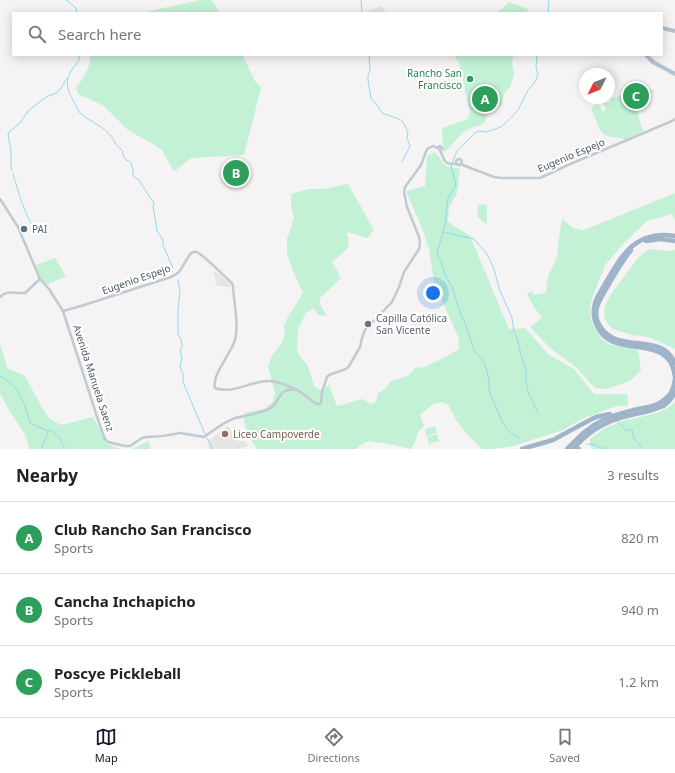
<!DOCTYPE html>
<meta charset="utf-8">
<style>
body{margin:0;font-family:"Noto Sans",sans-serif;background:#f2f2f2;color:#222}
.compass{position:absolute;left:579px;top:68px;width:36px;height:36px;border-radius:50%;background:#fff;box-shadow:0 2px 10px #0003;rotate:228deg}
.you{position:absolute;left:433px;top:293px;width:14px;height:14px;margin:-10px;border:3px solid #fff;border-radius:50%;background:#1a73e8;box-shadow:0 0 0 6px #1a73e833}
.badge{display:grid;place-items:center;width:26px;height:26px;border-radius:50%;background:#111827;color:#fff;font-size:13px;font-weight:700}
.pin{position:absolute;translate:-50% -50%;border:2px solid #fff;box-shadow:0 1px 4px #0006}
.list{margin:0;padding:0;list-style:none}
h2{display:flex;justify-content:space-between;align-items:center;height:52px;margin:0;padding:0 16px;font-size:17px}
h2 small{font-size:13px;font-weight:400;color:#767676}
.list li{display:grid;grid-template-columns:26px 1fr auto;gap:12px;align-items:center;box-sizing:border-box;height:72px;padding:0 16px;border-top:1px solid #e0e0e0}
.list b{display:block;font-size:15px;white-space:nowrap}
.list p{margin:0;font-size:13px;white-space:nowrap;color:#767676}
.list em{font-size:13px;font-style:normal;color:#767676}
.icon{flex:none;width:22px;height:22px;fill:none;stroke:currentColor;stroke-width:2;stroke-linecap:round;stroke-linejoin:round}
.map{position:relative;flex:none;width:675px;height:449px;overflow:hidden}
.search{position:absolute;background:#fff;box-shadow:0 2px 10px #0003;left:12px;right:12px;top:12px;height:44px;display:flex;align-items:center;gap:10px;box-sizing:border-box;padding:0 14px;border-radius:0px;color:#767676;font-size:15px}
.sheet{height:268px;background:#fff}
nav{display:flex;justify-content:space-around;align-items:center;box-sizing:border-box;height:56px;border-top:1px solid #e0e0e0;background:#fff;font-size:11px;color:#767676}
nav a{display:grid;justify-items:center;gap:2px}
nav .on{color:#111827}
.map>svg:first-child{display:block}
</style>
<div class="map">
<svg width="675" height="449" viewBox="0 0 675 449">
<rect width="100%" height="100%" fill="#f5f3f3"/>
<g fill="#e6e4e5">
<path d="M 380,6 L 383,7 L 386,13 L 367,13 L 367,11 Z"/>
<path d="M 213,271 L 222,276 L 230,285 L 230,287 L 217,286 Z"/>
<path d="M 228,426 L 237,441 L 245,441 L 248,446 L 241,449 L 209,449 L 208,443 L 207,442 L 225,428 Z"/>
</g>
<g fill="#c3f1d5">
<path d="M 200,0 L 212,0 L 220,13 L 141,13 Z"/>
<path d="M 509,2 L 528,9 L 527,13 L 497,13 Z"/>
<path d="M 90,55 L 241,55 L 243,56 L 255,81 L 261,88 L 244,155 L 191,158 L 176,170 L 173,170 L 162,150 L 146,140 L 129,131 L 104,106 L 78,94 L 76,88 C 83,78 91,68 90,55 Z"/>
<path d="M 454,55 L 514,55 L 512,61 L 514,75 L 510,87 L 504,93 L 502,105 L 487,115 L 485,122 L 480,125 L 474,127 L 463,132 L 449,148 L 443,153 L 442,128 L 465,120 L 468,118 L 470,112 L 459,63 Z"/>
<path d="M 627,84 L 655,91 C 651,93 647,95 644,98 C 633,107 639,121 644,131 L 625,139 L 612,137 L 605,135 L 600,130 L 591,108 L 598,104 L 602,111 L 604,111 L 606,109 L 603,102 L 609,103 L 611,101 L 610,99 L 620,96 Z"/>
<path d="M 435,152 L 446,166 L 460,169 L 457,193 L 449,207 L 448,222 L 470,236 L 509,329 L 525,328 L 549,355 L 574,369 L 594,394 L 627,394 L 628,406 L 617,406 L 584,418 L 563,430 L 513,446 L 493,449 L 482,449 L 466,433 L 456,420 L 448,404 L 441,402 L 433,404 L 420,415 L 424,426 L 418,432 L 416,440 L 411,449 L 394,445 L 369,441 L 362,444 L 356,449 L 257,449 C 250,438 243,427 244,413 L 264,409 L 273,402 L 275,393 L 268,367 L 271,357 L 281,344 L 285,335 L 284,325 L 289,315 L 295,306 L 303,293 L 292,269 L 287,253 L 287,239 L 294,218 L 291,205 L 291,194 L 309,189 L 324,189 L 348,184 L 374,230 L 367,238 L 347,232 L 349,247 L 332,262 L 341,278 L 320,298 L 320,304 L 327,316 L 318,315 L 314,308 L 306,313 L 298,329 L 297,352 L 308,366 L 314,386 L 319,390 L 329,385 L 337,406 L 362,399 L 371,404 L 377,401 L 377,394 L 386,388 L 391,381 L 408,376 L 416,367 L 422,368 L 446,357 L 459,349 L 459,339 L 434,282 L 429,249 L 422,228 L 406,191 L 425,186 L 427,156 Z"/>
<path d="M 241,160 L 245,182 L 231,185 L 226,163 Z"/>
<path d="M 675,193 L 675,221 L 672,214 L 647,221 L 625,242 L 605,265 L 593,296 L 590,307 L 591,319 L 595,329 L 602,339 L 608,344 L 638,350 L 641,370 L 630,381 L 607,389 L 595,388 L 577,368 L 549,347 L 530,327 L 542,318 L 534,307 L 527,294 L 532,291 L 534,295 L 546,293 L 548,276 L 557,257 L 559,238 L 562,219 L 573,228 L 584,230 Z"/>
<path d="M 478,204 L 487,205 L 487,222 L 486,224 L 477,216 Z"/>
<path d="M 649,249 L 669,251 L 675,250 L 675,349 L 649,337 L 632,335 L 613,329 L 608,324 L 604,317 L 605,305 L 611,294 L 638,258 Z"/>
<path d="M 55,258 L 66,276 L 46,285 L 40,279 L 34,266 Z"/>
<path d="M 1,346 L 7,368 L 25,376 L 42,408 L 50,419 L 61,425 L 93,417 L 107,444 L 120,449 L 29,449 L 26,436 L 9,410 L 0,393 L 0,347 Z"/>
<path d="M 675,402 L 675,449 L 592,449 L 590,445 L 590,439 C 600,431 608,426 620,422 C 638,416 661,416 675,402 Z"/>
<path d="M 435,426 L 437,433 L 426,436 L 425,429 Z"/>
<path d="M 437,434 L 439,441 L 429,444 L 427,437 Z"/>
<path d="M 149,441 L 150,449 L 132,449 Z"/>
</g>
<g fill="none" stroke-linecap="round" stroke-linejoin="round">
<g stroke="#90daee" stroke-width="1">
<path d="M 66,0 L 76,8 L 77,13"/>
<path d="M 361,0 L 362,13"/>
<path d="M 548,13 L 549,0"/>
<path d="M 79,55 C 80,62 77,63 73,68 C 69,73 66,82 68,89 C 68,91 79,112 80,113 C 86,118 92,121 98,125 C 103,128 109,133 112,137 C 113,138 114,142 115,143 C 121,151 122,146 124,158 L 131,163 L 133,170 L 133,176 L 139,180 L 149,196 L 154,203 L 153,207 L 156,223 L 157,231 L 163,240 L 163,245 L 173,268"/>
<path d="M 369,55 L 370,71 L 368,75 L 368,80 L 371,98 L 377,105 L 382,113 L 390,116 L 399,119 L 403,122 L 408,132 L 407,138 L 410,146 L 402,162"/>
<path d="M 12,171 L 11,165 L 11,152 L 8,133 L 19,124 L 29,110 L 46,97 L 56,93 L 62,87 L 65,81 L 68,78"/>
<path d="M 13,174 C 18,190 22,207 31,223"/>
<path d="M 443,232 L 474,239 L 487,254 L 494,269 L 499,288 L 512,318 L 514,332 L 517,338 L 521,355 L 526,369 L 526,381 L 528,392 L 538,413"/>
<path d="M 178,280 L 180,292 L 178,310 L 178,335 L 181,339 L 182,347 L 180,351 L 182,357 L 180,367 L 183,374 L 183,382 L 205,434"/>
<path d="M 0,376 C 20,385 24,403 30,423 L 48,431 C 47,438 42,442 42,449"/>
<path d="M 617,421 L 626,430 L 632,430 L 634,438 L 642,449"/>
<path d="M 48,431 L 52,430 L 59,437 L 65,449"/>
<path d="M 207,438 L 212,447 L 212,449"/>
<path d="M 520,439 C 512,434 506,429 502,421 L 489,391 L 489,381 L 487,371 L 484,362 L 475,352 L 465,323 L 461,315 L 452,287 L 445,275 L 441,261 L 438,256 L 437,253 L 445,225 L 448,198 L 456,185 L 451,166 L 457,151 L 476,132 L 480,131 L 486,132 L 501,127 L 513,116 L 518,110 L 528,90 L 535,82 L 538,75 L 536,67 L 537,55"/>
<path d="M 587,444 L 596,445 L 600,448 L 605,448 L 606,449"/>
</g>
<g stroke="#c1cad2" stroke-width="2.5">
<path d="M 440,146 L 442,148 L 440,150 L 438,148 Z"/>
<path d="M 440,150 C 445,161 443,164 457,164"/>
<circle cx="459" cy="162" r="3"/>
<path d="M 460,164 L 494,177 L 501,178 L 540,178 L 568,165 L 672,121 L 675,119"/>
<path d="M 0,199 L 18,227 L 40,279 L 49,289 L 63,311 L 100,426 L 105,439 L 108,442 L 125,446 L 130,446 L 142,438 L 147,437 L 163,436 L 180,433 L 204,437 C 213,431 222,423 233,419 C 237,417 241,417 245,416 C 253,414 262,412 269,409 C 281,403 277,388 294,390"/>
<path d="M 0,297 C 8,289 15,294 25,293 L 40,279"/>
<path d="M 63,311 L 81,306 L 171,277 C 182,272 181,268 187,259 C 189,255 192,251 196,252 C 202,253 226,278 232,283 L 233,287 C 234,304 239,323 235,340 C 232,352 211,376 215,388 C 233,395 252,380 270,381 C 279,382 289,386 297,390 C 302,392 314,403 317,404 C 318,404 319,404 320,404 L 321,403 L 322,392 L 327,377 L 329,375 L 346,369 L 349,366 L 360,347 L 362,338 L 365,330 L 392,302 L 399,287 L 404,272 L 419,249 L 420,243 L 419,237 L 407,207 L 404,192 L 405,187 L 421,165 L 427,149 L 433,146 L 438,148"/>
</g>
<g stroke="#b3c2d1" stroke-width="4">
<path d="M 662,28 L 675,31"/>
<path d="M 646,55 L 653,62 L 675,74"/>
</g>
<g stroke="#9fb4c9" stroke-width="4.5">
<path d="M 675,236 C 630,228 617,265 598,296 C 593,306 592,316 597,326 C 613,362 670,330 675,377"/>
<path d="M 646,241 L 661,239 L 675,241"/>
<path d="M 631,250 C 623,260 617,271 610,282 C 606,290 600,298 597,307 C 593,322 604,335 618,340 C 624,341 631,343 637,343 C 654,345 667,346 675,363"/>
<path d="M 522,449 L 553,440 L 588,421 L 596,417 L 610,414"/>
<path d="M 567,449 C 578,438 588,427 603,420 C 613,415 626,412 638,409 C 648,407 659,406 666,398 C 672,394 674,386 675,379"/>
<path d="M 573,449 C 582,439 593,429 607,423 C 619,417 632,415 645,412 C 651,410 657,409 663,406 C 668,403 672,398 675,392"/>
<path d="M 577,449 L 579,449"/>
</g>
</g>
<circle fill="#2e9e5b" stroke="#fff" stroke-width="1.5" cx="470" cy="79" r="4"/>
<circle fill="#5c6f8a" stroke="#fff" stroke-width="1.5" cx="24" cy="229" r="4"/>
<circle fill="#6b7280" stroke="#fff" stroke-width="1.5" cx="368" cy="324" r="4"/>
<circle fill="#8d6e63" stroke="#fff" stroke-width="1.5" cx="225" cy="434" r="4"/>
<g text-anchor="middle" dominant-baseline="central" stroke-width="4" stroke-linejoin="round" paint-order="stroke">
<g font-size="10" fill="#27864d" stroke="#fff" text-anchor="end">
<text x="462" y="73">Rancho San<tspan x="462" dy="12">Francisco</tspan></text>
</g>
<g font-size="10" fill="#4a5661" stroke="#fff">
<text transform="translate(571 155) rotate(-23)">Eugenio Espejo</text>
<text transform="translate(136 279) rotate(-19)">Eugenio Espejo</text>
<text transform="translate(94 378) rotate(72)">Avenida Manuela Saenz</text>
</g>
<g font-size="10" fill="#4e5e75" stroke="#fff" text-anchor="start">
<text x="32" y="229">PAI</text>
</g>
<g font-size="10" fill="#5b616d" stroke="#fff" text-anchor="start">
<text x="376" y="318">Capilla Católica<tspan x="376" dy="12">San Vicente</tspan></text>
</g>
<g font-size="10" fill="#785e54" stroke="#fff" text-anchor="start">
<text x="233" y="434">Liceo Campoverde</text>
</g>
</g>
</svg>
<svg class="compass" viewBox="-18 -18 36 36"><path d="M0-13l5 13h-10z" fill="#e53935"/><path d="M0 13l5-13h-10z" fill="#767676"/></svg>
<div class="you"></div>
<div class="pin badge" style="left:485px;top:99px;background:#2e9e5b">A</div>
<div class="pin badge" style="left:236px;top:173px;background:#2e9e5b">B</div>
<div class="pin badge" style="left:636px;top:96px;background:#2e9e5b">C</div>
<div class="search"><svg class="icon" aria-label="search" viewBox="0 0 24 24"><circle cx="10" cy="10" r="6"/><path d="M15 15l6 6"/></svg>Search here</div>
</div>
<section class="sheet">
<h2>Nearby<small>3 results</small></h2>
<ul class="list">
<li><span class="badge" style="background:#2e9e5b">A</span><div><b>Club Rancho San Francisco</b><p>Sports</p></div><em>820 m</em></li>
<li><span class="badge" style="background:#2e9e5b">B</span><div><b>Cancha Inchapicho</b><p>Sports</p></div><em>940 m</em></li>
<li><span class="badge" style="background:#2e9e5b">C</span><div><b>Poscye Pickleball</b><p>Sports</p></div><em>1.2 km</em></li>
</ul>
</section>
<nav>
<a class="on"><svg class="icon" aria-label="map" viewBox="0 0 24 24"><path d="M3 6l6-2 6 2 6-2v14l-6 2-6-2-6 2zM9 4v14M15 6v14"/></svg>Map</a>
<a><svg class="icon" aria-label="directions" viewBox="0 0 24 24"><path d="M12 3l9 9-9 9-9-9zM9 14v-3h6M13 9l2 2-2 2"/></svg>Directions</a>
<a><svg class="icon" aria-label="saved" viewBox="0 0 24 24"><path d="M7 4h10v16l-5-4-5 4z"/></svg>Saved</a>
</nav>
